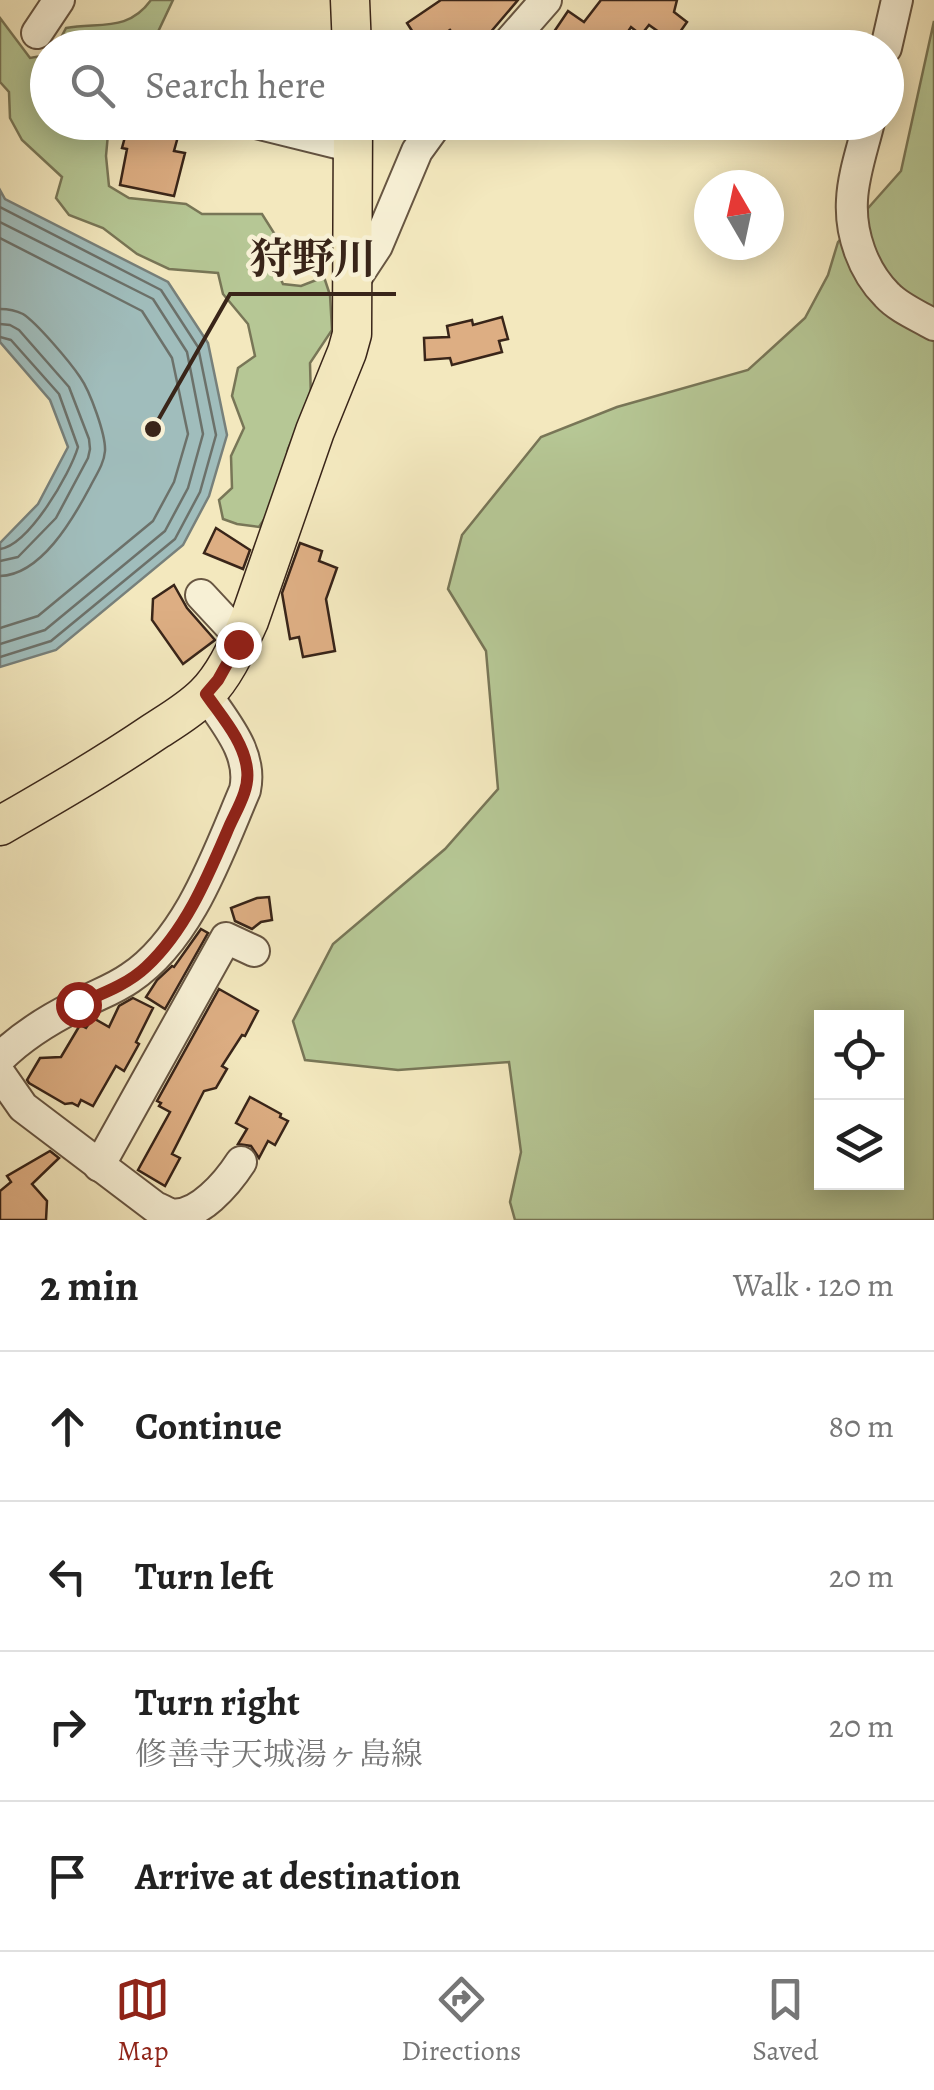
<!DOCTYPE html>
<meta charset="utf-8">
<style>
body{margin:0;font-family:Alegreya,"Noto Serif JP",serif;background:#f2f2f2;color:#222}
.controls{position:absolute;right:30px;bottom:30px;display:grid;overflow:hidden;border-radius:0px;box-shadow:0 5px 25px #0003}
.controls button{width:90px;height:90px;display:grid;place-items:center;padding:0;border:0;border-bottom:2px solid #e0e0e0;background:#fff;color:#222;font:50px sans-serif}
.compass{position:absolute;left:694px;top:170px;width:90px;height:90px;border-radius:50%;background:#fff;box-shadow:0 5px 25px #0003;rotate:351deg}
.stop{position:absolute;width:30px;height:30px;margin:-22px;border:8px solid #8f2418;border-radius:50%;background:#fff}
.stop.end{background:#8f2418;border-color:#fff;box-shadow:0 2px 10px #0008}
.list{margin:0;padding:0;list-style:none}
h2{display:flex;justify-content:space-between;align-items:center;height:130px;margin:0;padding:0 40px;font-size:42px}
h2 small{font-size:32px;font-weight:400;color:#767676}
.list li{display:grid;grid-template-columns:65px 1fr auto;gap:30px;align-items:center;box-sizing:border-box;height:150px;padding:0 40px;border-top:2px solid #e0e0e0}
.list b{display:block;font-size:38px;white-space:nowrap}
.list p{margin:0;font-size:32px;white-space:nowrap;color:#767676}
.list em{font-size:32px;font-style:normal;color:#767676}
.icon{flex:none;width:55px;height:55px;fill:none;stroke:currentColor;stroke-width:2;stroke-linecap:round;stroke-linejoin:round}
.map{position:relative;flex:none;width:934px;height:1220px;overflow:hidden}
.search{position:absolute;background:#fff;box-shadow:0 5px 25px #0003;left:30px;right:30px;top:30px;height:110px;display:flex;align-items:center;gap:25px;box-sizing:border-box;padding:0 35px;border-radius:55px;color:#767676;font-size:38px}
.sheet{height:730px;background:#fff}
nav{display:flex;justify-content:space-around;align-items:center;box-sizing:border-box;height:140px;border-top:2px solid #e0e0e0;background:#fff;font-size:28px;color:#767676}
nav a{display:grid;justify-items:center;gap:5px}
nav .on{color:#8f2418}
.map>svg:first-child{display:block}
</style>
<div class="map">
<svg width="934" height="1220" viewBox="0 0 934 1220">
<rect width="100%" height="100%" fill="#f3e8be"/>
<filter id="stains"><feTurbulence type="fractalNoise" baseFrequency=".002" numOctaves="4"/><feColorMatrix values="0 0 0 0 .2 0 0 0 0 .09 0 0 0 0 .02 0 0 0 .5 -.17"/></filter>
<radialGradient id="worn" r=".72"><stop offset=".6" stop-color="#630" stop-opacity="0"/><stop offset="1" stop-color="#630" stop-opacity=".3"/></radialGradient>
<g fill="#b6c795" stroke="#787657" stroke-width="2.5" fill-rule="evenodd">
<path d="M 151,0 L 173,0 L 157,34 L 153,47 L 56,47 L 66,28 C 100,22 128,32 151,0 Z"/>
<path d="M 0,18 L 30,58 L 47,55 L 48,122 L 109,123 L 106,156 L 109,186 L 129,198 L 186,204 L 202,214 L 262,214 L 274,233 L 271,257 L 283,284 L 301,286 L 324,277 L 330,295 L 332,330 L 310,363 L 311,400 L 288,449 L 282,481 L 269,512 L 259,527 L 237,524 L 223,519 L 219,500 L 232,488 L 231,456 L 244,428 L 232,396 L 238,368 L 255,356 L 248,324 L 223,294 L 218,273 L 169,269 L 137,254 L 103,228 L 69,215 L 56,198 L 62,177 L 22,140 L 10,118 L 9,92 L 0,82 Z"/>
<path d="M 934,21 L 934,1220 L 515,1220 L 510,1202 L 521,1152 L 509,1062 L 398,1070 L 305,1060 L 293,1021 L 333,944 L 445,849 L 498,789 L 486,651 L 448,589 L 462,535 L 541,437 L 617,407 L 748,370 L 805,318 L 828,275 L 838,242 L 901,171 ZM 822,1018 L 896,1018 L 896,1182 L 822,1182 Z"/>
</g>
<path fill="#a0bdbc" stroke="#77807b" stroke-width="2.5" d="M 0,190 L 5,199 L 168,282 L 208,343 L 227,435 L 209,496 L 183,545 L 56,650 L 0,667 L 0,543 L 38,504 L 68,447 L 50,400 L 0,342 Z"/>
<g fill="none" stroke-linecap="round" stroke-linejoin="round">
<g stroke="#6c716a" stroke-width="2.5">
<path d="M 0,207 L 161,290 L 198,347 L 216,435 L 200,492 L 175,539 L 51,641 L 0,657"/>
<path d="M 0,222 L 153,299 L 187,352 L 203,434 L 188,488 L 165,531 L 45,630 L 0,644"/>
<path d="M 0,238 L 142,311 L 172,358 L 188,434 L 174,482 L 153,521 L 38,616 L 0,628"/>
<path d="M 0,309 C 8,309 15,310 23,314 C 37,323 70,362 80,377 C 90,391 106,435 105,451 C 104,464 96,475 90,487 C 73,519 41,575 0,576"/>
<path d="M 0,324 L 10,325 L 19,330 L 69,387 L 89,439 L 90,449 L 88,458 L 56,518 L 18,557 L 0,561"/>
<path d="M 0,337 L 11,340 L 59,394 L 78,447 C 70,474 29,545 0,549"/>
</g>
</g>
<g fill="#ddae83" stroke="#392519" stroke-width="2.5">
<path d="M 441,0 L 518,0 L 477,48 L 465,48 L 450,30 L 423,48 L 407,23 Z"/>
<path d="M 601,0 L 677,0 L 674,12 L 687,22 L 673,42 L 649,25 L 641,35 L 631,27 L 617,48 L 543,48 L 568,11 L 584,22 Z"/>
<path d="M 129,122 L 182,122 L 174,151 L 185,153 L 174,196 L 120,185 L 127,149 L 122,148 Z"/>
<path d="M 502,317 L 508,339 L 499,341 L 502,352 L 452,365 L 450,358 L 425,360 L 424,338 L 449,337 L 447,326 L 472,320 L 473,325 Z"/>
<path d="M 216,528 L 250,550 L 243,569 L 204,553 Z"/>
<path d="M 300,543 L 322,551 L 319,561 L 337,568 L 326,599 L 335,651 L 303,657 L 299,637 L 290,639 L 282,593 Z"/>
<path d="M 174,585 L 187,608 L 215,640 L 183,664 L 152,620 L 153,599 Z"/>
<path d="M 269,897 L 272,920 L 261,922 L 252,929 L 235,921 L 231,908 L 257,898 Z"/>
<path d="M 201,929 L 208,933 L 165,1009 L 146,997 L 157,980 L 172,966 L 174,967 Z"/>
<path d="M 219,989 L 258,1011 L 245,1036 L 242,1035 L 222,1066 L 227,1069 L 216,1088 L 204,1091 L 172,1154 L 180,1158 L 165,1186 L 138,1170 L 170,1112 L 159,1106 L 161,1103 L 157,1101 Z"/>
<path d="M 133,998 L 153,1008 L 136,1042 L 139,1044 L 124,1071 L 116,1066 L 93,1106 L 81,1100 L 78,1106 L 72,1103 L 65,1104 L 29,1083 L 27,1080 L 40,1058 L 61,1057 L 80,1025 L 86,1028 L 93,1018 L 109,1027 L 119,1006 Z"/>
<path d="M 250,1097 L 281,1114 L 280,1117 L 288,1121 L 275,1145 L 268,1141 L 259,1158 L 251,1146 L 238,1144 L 247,1129 L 236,1123 Z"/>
<path d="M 50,1151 L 59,1158 L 32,1184 L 47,1201 L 46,1220 L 0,1220 L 0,1191 L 11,1182 L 7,1176 Z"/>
</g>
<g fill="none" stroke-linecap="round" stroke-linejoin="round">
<g stroke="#685642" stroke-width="34">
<g id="minor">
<path d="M 37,33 L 59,0"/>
<path d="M 504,48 L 546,0"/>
<path d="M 886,48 L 897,0"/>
<path d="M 252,122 L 353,147"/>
<path d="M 869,122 C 863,147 853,175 852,200 C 850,234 863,271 887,295 C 899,308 919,316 934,325"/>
<path d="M 352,284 L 377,246 L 417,151 L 438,122"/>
<path d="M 201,595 L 241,638"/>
<path d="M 0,1058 C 22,1036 48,1020 76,1006 C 94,996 113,990 130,978 C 189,939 218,853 245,790 C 253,753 225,723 206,694"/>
<path d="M 0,1074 L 23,1107 L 155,1207 C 156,1207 169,1214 170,1214 C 198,1219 228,1182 241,1162"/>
<path d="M 99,1166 L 226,938 L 254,951"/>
</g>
</g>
<g stroke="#392519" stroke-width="41">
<g id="major">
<path d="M 350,0 L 352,48"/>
<path d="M 0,826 C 52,796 104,766 154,732 C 171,721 190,710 205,695 C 225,675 237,647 249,621 L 315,431 L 347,352 L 352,334 L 353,122"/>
</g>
</g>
<use href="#minor" stroke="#f7f0d5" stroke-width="30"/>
<use href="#major" stroke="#f3e8be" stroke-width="38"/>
</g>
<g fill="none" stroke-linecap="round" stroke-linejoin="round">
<path stroke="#8f2418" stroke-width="12" d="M 78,1004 C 101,994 127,985 146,967 C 186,930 208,876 229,827 C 237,809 250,789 247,769 C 244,741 221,716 206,694 L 218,680 L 238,644"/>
</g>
<path fill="none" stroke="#392519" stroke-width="4" d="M153 429L230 294H396"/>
<circle fill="#392519" stroke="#f7f0d5" stroke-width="4" cx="153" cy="429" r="10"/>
<g font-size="42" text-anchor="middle" font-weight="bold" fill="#392519" stroke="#f7f0d5" stroke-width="9" stroke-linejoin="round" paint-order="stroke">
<text x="313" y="273">狩野川</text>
</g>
<rect width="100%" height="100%" filter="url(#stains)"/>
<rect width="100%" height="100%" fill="url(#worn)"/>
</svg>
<div class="controls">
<button><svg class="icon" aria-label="locate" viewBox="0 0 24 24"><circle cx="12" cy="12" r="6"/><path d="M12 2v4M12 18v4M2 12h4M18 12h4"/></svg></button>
<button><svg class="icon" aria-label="layers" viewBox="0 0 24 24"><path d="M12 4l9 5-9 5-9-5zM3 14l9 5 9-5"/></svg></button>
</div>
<svg class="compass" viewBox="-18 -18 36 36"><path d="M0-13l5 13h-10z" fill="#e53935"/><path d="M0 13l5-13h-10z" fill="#767676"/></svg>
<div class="stop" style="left:78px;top:1004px"></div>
<div class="stop end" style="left:238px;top:644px"></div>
<div class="search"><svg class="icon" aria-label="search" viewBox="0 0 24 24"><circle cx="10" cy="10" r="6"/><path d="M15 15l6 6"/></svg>Search here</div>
</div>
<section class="sheet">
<h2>2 min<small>Walk · 120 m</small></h2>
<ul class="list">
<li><svg class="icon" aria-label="ahead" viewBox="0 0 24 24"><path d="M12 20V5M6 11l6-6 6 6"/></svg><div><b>Continue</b></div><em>80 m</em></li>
<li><svg class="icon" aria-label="left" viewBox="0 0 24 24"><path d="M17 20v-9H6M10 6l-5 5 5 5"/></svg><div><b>Turn left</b></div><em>20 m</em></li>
<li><svg class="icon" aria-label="right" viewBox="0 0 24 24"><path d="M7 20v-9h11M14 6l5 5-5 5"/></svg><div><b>Turn right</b><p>修善寺天城湯ヶ島線</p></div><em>20 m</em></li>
<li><svg class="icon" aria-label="arrive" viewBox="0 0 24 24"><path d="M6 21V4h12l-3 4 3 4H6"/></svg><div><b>Arrive at destination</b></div></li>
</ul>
</section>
<nav>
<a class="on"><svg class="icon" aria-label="map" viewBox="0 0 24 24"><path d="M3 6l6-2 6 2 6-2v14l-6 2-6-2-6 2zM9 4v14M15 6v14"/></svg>Map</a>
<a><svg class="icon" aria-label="directions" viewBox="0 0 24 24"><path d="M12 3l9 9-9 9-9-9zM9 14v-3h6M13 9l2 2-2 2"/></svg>Directions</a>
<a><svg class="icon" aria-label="saved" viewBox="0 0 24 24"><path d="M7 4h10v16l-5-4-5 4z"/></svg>Saved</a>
</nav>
